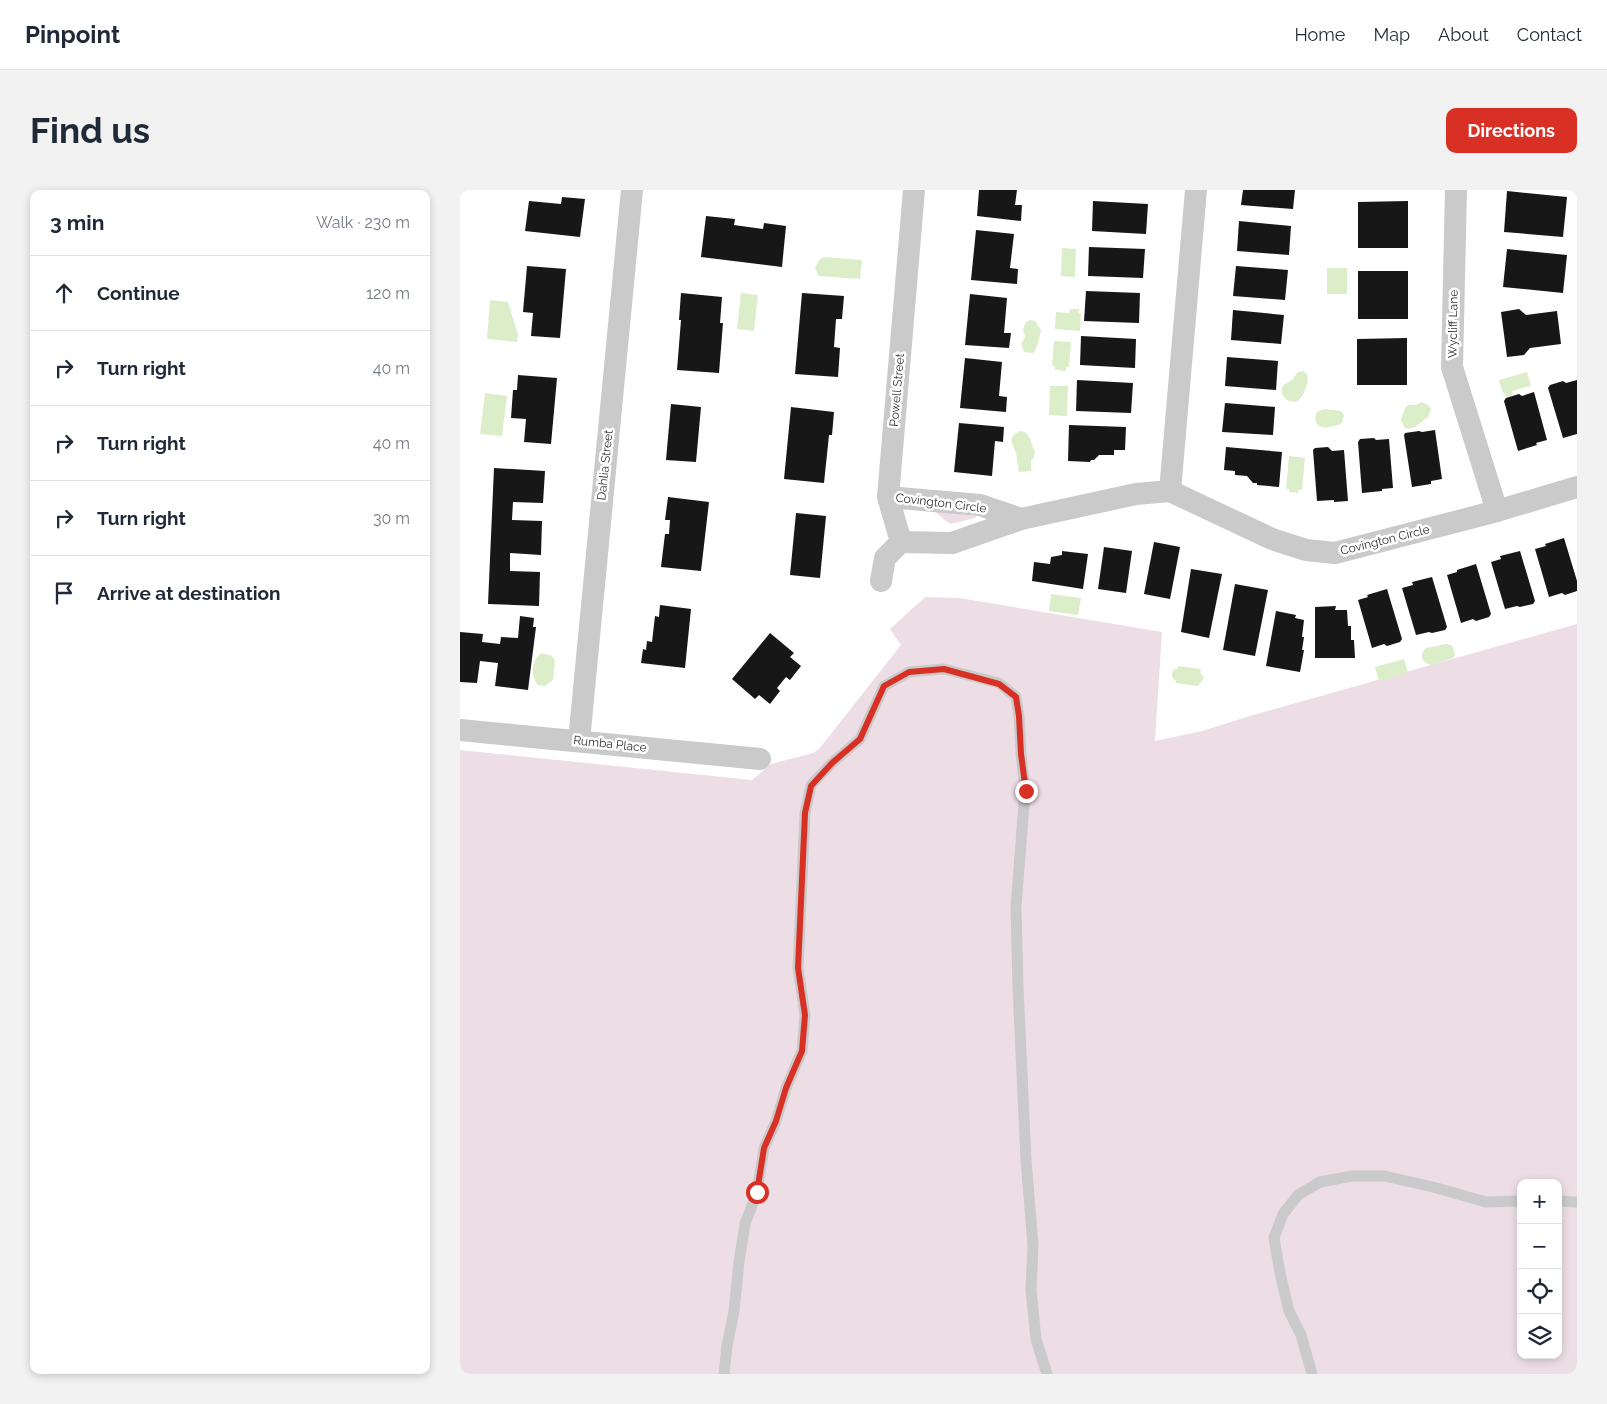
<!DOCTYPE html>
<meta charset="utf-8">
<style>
body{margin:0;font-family:Raleway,sans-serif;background:#f2f2f3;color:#1f2937}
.controls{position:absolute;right:15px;bottom:15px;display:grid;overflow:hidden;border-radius:10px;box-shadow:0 2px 8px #0003}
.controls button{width:45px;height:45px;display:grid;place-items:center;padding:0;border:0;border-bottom:1px solid #e0e1e3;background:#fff;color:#1f2937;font:25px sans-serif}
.stop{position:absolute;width:15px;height:15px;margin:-11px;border:4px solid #d93025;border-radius:50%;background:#fff}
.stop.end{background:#d93025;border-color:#fff;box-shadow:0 1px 5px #0008}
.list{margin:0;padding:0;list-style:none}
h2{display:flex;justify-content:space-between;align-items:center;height:65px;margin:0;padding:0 20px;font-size:21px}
h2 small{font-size:16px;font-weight:400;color:#747a83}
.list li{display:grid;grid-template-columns:32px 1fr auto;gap:15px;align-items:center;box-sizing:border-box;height:75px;padding:0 20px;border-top:1px solid #e0e1e3}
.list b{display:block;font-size:19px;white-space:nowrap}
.list em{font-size:16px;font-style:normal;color:#747a83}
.icon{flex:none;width:28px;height:28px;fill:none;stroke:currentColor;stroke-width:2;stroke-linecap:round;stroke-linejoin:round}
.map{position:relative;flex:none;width:1117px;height:1184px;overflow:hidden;border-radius:10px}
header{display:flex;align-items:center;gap:30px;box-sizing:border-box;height:70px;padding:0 25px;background:#fff;border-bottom:1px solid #e0e1e3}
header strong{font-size:24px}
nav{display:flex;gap:28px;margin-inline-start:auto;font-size:18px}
.intro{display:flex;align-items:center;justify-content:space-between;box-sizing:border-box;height:120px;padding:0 30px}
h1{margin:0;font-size:35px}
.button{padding:12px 22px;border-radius:10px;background:#d93025;color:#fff;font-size:18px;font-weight:700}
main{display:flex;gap:30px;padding:0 30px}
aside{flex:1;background:#fff;border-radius:10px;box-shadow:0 2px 8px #0003}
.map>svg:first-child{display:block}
</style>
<header>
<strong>Pinpoint</strong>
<nav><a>Home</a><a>Map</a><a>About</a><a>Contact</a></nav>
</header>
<div class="intro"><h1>Find us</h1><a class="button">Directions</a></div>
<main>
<aside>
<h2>3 min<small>Walk · 230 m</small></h2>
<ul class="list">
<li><svg class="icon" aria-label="ahead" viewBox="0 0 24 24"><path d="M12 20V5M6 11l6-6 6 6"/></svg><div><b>Continue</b></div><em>120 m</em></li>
<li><svg class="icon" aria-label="right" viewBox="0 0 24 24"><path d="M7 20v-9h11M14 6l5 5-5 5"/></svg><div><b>Turn right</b></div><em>40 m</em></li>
<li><svg class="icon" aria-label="right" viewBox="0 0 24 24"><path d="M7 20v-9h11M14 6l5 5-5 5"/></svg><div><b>Turn right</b></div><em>40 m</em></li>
<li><svg class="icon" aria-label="right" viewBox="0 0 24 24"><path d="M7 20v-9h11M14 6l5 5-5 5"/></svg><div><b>Turn right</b></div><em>30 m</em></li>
<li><svg class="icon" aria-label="arrive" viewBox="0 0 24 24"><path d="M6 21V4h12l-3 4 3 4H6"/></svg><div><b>Arrive at destination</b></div></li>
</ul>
</aside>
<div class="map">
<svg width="1117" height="1184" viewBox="0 0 1117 1184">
<rect width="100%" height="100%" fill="#fff"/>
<g fill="#eddee5" fill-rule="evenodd">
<path d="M 474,321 L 517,326 L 515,328 L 490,334 Z"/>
<path d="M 465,407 L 500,408 L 702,442 L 695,551 L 742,541 L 793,525 L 1117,434 L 1117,1184 L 0,1184 L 0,560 L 292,590 L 311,574 L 353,563 L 359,559 L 441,455 L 430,439 ZM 1061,993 L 1098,993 L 1098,1165 L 1061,1165 Z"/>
</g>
<g fill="#dcedca">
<path d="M 602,58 L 616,59 L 615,87 L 601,86 Z"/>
<path d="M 364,67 L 402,70 L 400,89 L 359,86 L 355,78 L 360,69 Z"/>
<rect x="867" y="78" width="20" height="26"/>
<path d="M 281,103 L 298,105 L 294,141 L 277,139 Z"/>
<path d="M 30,110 L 48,112 L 58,145 L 57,152 L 27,149 Z"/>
<path d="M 610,119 L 619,119 L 619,123 L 621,124 L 620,141 L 595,139 L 596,122 L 609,123 Z"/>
<path d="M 570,130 L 575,131 L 581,140 C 580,146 577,160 573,163 L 564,162 L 561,154 L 565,147 L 563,139 L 566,132 Z"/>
<path d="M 594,151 L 611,152 L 609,177 L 606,177 L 606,181 L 595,180 L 595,176 L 592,176 Z"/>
<path d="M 843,181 L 847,184 C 850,192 844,205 838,211 C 831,213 826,211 822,204 C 821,191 828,195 834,188 C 835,186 836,184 838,182 Z"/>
<path d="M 1067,182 L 1071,196 L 1052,201 L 1053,205 L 1046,207 L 1045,203 L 1043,203 L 1039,190 Z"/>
<path d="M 590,196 L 608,196 L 607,226 L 589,225 Z"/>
<path d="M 25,203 L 47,206 L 42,246 L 20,244 Z"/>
<path d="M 961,212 L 967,214 L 971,219 L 968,227 C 960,232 955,241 945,238 L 941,230 L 945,218 L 948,215 L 956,215 Z"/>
<path d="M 864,219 L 881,221 L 884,225 L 882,233 C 878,236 871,236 866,238 C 856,237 853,230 857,222 Z"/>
<path d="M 560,241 C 571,242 570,253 575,261 L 574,267 L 571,271 L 571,281 L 559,282 L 556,263 L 551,250 L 554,244 Z"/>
<path d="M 829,266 L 845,268 L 842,300 L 839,300 L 838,303 L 829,302 L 829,299 L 826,299 Z"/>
<path d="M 591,404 L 621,408 L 618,425 L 589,421 Z"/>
<path d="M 986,454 L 991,455 C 995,460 996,464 993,468 L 972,475 C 961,474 959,464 966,458 Z"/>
<path d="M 82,463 L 92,466 L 95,471 L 93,490 L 85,496 L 78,495 C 70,486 71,469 82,463 Z"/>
<path d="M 944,469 L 948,483 L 919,491 L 915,477 Z"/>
<path d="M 718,476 L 741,479 L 740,482 L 744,488 L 738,496 L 716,493 L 716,491 C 712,489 711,484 713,480 L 718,478 Z"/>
</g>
<g fill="#171717">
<path d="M 519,0 L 557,0 L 555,15 L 562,15 L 561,31 L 517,26 Z"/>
<path d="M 783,0 L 835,0 L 833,19 L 781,15 Z"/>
<path d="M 1047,1 L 1107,7 L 1103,47 L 1044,42 Z"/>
<path d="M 102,7 L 125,9 L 120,47 L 65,41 L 69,11 L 101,14 Z"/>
<path d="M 633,11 L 688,14 L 686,44 L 632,41 Z"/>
<path d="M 948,11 L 948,58 L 898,58 L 898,12 Z"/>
<path d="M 246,26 L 275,29 L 274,35 L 303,39 L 304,33 L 326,36 L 322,77 L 241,67 Z"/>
<path d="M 779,31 L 831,36 L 829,65 L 777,61 Z"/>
<path d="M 516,40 L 554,44 L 550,78 L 558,79 L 557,94 L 511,90 Z"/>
<path d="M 629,57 L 685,59 L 683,88 L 628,86 Z"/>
<path d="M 1047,59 L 1107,65 L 1103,103 L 1043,97 Z"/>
<path d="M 67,76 L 106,79 L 100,148 L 71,146 L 73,123 L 63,122 Z"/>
<path d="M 776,76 L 828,80 L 825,110 L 773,106 Z"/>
<rect x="898" y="81" width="50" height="48"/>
<path d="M 626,101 L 680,103 L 679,133 L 624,131 Z"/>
<path d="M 221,103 L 262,107 L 260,133 L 263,133 L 259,183 L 217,180 L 221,130 L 219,130 Z"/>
<path d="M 342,103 L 384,106 L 382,129 L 376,129 L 374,157 L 380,158 L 378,187 L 335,184 Z"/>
<path d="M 510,104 L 547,108 L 544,143 L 551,143 L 549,158 L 505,155 Z"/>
<path d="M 1059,119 L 1066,125 L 1097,121 L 1101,154 L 1070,158 L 1064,165 L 1047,167 L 1041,122 Z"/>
<path d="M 773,120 L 824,125 L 821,154 L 771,150 Z"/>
<path d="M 621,146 L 676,149 L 675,178 L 620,175 Z"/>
<path d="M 947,148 L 947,195 L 897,195 L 897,149 Z"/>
<path d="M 767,167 L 818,171 L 816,200 L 765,196 Z"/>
<path d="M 505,168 L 542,172 L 539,206 L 547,207 L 546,222 L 500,218 Z"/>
<path d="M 58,185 L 97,188 L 91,254 L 64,252 L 66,229 L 51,228 L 53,200 L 57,200 Z"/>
<path d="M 617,190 L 673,193 L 671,223 L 616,221 Z"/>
<path d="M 1117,190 L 1117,244 L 1103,248 L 1088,198 L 1090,195 L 1103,191 L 1106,193 Z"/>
<path d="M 1074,202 L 1087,250 L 1076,253 L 1077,255 L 1058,261 L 1044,211 L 1046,208 L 1059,204 L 1062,206 Z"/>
<path d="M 765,213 L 815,217 L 813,245 L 762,242 Z"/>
<path d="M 211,214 L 241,217 L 236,272 L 206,270 Z"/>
<path d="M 331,217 L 374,222 L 372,245 L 369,245 L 364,293 L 324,289 Z"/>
<path d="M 499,233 L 544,237 L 543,252 L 535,251 L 532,286 L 494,282 Z"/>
<path d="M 609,235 L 666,237 L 665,260 L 654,260 L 654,265 L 639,265 L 634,270 L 631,270 L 630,272 L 608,271 Z"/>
<path d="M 975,240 L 982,289 L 971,291 L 971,294 L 952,297 L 944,245 L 945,243 L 959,241 L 962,242 Z"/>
<path d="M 914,248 L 916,250 L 929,249 L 933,298 L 922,299 L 922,301 L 902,303 L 898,252 L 900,249 Z"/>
<path d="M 766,257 L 822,262 L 819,297 L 797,295 L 797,293 L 793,293 L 787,286 L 775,285 L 775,281 L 764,280 Z"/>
<path d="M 868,257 L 872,261 L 884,260 L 888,311 L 874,312 L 874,310 L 857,311 L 853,260 L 855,258 Z"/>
<path d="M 34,278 L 85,281 L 83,313 L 53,312 L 52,330 L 82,331 L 81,365 L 50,363 L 50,381 L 80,382 L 79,416 L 28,414 Z"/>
<path d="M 208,307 L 249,312 L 241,381 L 201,377 L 205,344 L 209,344 L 210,330 L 205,330 Z"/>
<path d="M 336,323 L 366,326 L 360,388 L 330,385 Z"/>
<path d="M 1104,348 L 1117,391 L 1117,401 L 1105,405 L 1102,403 L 1089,407 L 1075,359 L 1086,356 L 1085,354 Z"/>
<path d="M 694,352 L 720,357 L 710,409 L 684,404 Z"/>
<path d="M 644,357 L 672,361 L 666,403 L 638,399 Z"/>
<path d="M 602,361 L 628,364 L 623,399 L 572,391 L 574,372 L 590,374 L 591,367 L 602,365 Z"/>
<path d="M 1060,361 L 1075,411 L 1073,414 L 1060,417 L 1057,416 L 1045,419 L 1031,372 L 1041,369 L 1040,366 Z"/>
<path d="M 1016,374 L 1031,424 L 1029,427 L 1016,431 L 1013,429 L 1001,433 L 987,385 L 997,382 L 997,380 Z"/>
<path d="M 731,379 L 762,384 L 749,448 L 721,442 Z"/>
<path d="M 972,387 L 987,437 L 985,440 L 972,443 L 969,442 L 956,445 L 942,398 L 953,395 L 952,392 Z"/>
<path d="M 775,394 L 808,400 L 795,466 L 763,460 Z"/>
<path d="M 927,399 L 942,449 L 940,452 L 927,456 L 924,454 L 912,458 L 898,410 L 908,407 L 907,405 Z"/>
<path d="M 200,415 L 231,419 L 225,478 L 181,473 L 183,459 L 186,460 L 187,451 L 192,452 L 195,426 L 199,427 Z"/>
<path d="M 876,416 L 875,420 L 887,420 L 888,436 L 891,436 L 891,450 L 894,450 L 895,468 L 855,468 L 855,417 Z"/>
<path d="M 816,421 L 836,425 L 835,428 L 844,430 L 842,447 L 844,447 L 842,460 L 844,460 L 840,482 L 806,476 Z"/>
<path d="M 60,426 L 74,428 L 73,437 L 76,437 L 68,500 L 35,496 L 38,473 L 20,471 L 17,493 L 0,492 L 0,442 L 23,444 L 22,452 L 40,454 L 41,447 L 58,448 Z"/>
<path d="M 310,443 L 334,463 L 330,467 L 341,476 L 330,490 L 326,487 L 317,498 L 320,501 L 310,514 L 299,505 L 295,509 L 272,489 Z"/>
</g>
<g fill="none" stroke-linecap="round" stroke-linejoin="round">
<g stroke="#cacaca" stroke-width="11">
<path d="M 1098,1011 L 1117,1012"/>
<path d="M 264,1184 L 267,1156 L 274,1121 L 279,1072 L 285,1034 L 297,1002 L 304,958 L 316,931 L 326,898 L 342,861 L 345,825 L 338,778 L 345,623 L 351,595 L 372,573 L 400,549 L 424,496 L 449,482 L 484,479 L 539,493 L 556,507 L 559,526 L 561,564 L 565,601 L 556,717 L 558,797 L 566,970 L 573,1055 L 571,1100 L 576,1149 L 587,1184"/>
<path d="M 852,1184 L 841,1145 L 829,1121 L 820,1083 L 814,1048 L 823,1024 L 838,1005 L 860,992 L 892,986 L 924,986 L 973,997 L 1026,1012 L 1061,1011"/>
</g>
<g stroke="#cacaca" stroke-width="22">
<path d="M 996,0 L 992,177 L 1037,321"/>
<path d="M 710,301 L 736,0"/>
<path d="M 428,307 L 520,315 L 561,329"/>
<path d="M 441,352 L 492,353 L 561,329 L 676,304 L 710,301 L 812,349 L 846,360 L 875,363 L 1037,321 L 1117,297"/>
<path d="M 421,391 L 425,368 L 441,352 L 428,307 L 454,0"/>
<path d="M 0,540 L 300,569"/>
<path d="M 119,551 L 172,0"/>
</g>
</g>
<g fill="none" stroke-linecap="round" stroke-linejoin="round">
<path stroke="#d93025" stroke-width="6" d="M 297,1002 L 304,958 L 316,931 L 326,898 L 342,861 L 345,825 L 338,778 L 345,623 L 351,596 L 372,573 L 400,549 L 424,496 L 449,482 L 484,479 L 539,494 L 556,507 L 559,526 L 561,564 L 566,601"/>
</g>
<g text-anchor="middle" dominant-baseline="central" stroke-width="5" stroke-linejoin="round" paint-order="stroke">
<g font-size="12" fill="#303030" stroke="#fff">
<text transform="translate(993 134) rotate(-89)">Wycliff Lane</text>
<text transform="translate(437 200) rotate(-85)">Powell Street</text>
<text transform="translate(145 275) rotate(-84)">Dahlia Street</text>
<text transform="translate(481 313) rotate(7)">Covington Circle</text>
<text transform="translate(925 350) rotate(-14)">Covington Circle</text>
<text transform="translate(150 554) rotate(6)">Rumba Place</text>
</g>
</g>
</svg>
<div class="controls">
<button>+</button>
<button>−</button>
<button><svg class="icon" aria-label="locate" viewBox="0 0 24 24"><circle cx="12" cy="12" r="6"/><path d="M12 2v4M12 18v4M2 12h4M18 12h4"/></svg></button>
<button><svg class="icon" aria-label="layers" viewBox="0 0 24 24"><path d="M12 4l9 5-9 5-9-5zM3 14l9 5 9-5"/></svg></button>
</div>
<div class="stop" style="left:297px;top:1002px"></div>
<div class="stop end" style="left:566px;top:601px"></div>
</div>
</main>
